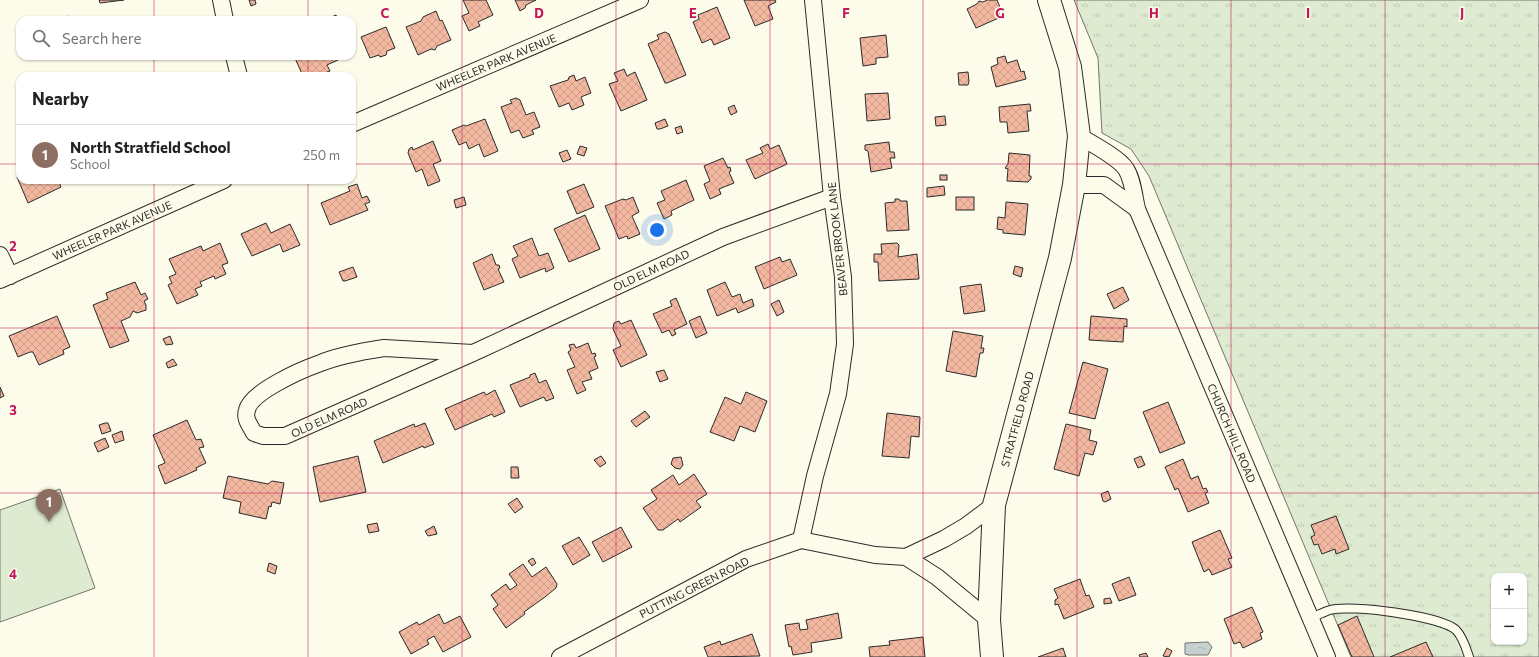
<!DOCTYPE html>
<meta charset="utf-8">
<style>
body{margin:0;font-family:Commissioner,sans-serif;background:#f2f2f2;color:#222}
.controls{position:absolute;right:12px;bottom:12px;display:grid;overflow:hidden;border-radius:8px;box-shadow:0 1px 3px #0004}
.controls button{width:36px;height:36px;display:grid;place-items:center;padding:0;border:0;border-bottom:1px solid #e0e0e0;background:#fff;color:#222;font:20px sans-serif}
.you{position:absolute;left:657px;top:230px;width:14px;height:14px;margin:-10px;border:3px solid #fff;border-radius:50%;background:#1a73e8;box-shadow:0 0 0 6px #1a73e833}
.badge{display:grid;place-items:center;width:26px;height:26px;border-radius:50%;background:#b45309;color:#fff;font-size:13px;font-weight:700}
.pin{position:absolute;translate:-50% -33px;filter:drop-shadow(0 1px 2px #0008)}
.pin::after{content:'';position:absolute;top:21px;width:14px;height:12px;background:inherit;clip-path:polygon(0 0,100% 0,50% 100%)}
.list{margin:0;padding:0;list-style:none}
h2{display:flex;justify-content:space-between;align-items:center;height:52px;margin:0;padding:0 16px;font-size:17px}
h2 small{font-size:13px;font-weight:400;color:#767676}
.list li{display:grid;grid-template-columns:26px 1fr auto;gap:12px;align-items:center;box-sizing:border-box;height:60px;padding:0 16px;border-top:1px solid #e0e0e0}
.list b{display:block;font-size:15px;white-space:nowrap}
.list p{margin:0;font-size:13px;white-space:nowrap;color:#767676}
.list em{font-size:13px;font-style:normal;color:#767676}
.icon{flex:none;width:22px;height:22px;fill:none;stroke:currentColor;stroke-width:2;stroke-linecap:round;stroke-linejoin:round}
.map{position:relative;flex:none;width:1539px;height:657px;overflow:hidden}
.search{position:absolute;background:#fff;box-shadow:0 1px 3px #0004;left:16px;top:16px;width:340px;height:44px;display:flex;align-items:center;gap:10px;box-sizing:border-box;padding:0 14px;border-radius:12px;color:#767676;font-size:15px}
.panel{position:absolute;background:#fff;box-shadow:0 1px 3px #0004;left:16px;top:72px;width:340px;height:112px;border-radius:12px}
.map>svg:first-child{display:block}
</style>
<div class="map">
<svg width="1539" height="657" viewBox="0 0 1539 657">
<defs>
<pattern id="grass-tufts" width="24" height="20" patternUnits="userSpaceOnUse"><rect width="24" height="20" fill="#deebd1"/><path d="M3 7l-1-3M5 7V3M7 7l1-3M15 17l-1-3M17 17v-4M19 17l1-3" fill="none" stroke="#bfcab4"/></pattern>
<pattern id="water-ripples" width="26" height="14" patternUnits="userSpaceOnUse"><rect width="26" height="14" fill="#c7d0d0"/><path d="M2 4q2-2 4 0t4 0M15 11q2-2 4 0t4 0" fill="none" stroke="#abb3b3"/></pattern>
<pattern id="building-cross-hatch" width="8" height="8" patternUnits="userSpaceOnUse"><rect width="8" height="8" fill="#f2b8a0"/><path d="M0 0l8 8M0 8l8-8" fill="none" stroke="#d09e8a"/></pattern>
</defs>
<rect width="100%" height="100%" fill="#fdfbea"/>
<path fill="url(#grass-tufts)" stroke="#74746e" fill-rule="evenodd" d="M 1074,0 L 1539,0 L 1539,657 L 1351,657 L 1149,176 L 1131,149 L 1102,133 L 1098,58 ZM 1494,576 L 1524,576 L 1524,642 L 1494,642 Z"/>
<path fill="#deebd1" stroke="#74746e" d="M 60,489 L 95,588 L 0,622 L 0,510 Z"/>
<path fill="url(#water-ripples)" stroke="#74746e" d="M 1208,642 L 1212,647 L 1208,655 L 1188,655 L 1185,654 L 1185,643 Z"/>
<g fill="url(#building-cross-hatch)" stroke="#2b2b2b">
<path d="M 99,0 L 124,0 L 100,3 Z"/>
<path d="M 249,0 L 255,0 L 256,4 L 251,6 Z"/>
<path d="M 463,0 L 486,0 L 493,15 L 478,22 L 480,26 L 469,31 L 462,16 L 469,13 Z"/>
<path d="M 515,0 L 536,0 L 526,5 L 525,8 L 520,11 Z"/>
<path d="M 744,0 L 775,0 L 776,2 L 768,6 L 773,19 L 755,26 Z"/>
<path d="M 987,0 L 997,0 L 1000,7 L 997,9 L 1001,17 L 976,28 L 967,9 L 977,4 L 979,1 L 983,2 Z"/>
<path d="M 717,7 L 730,38 L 714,45 L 711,39 L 702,43 L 693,22 L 699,19 L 698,15 Z"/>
<path d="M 436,11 L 440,21 L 442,20 L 451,40 L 437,46 L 435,50 L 431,49 L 418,55 L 406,27 L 421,21 L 423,17 Z"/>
<path d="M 336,15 L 338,20 L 327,20 L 327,19 Z"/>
<path d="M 67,16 L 75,20 L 65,20 Z"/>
<path d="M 386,27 L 395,48 L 387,51 L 386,55 L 380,57 L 379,55 L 370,58 L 361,37 Z"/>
<path d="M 665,32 L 669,34 L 686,75 L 667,83 L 665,83 L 648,44 L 659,39 L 657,35 Z"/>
<path d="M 886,35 L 888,57 L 876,58 L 876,64 L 863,66 L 860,38 Z"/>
<path d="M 294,56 L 336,56 L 338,60 L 327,65 L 330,71 L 317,76 L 303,76 Z"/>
<path d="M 1005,56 L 1007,63 L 1017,60 L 1021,72 L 1024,71 L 1026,79 L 996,87 L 991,67 L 998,64 L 997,58 Z"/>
<path d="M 624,69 L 627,76 L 635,72 L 647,100 L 621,111 L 609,84 L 618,81 L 614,73 Z"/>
<path d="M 968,72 L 969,81 L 968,85 L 959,85 L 958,73 Z"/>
<path d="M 574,75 L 576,81 L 585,77 L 591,93 L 581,97 L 584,105 L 572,110 L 569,103 L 559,107 L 550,86 L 568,80 L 569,77 Z"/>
<path d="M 888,93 L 890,119 L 867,121 L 865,94 Z"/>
<path d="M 516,98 L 520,100 L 526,115 L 534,112 L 540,127 L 532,130 L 534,134 L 523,138 L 519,130 L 511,133 L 501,107 L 512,103 L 510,100 Z"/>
<path d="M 1030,104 L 1031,111 L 1027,111 L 1029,131 L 1008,133 L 1007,122 L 1000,122 L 999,107 Z"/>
<path d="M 734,105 L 737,112 L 731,115 L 728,108 Z"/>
<path d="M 945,116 L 946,125 L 936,126 L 935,117 Z"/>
<path d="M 485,119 L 498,151 L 484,157 L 479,144 L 469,149 L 466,142 L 459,145 L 452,130 L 464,125 L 466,126 Z"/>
<path d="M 665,119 L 668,126 L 660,129 L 657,129 L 655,123 Z"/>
<path d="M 681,126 L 683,132 L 677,134 L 675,128 Z"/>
<path d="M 433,141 L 441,161 L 433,164 L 440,181 L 428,186 L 422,169 L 416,172 L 408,153 L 409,149 L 412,147 L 413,150 Z"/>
<path d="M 889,142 L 890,152 L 894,152 L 895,158 L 890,158 L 892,168 L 871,172 L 868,151 L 865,150 L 865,145 Z"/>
<path d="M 768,144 L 770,149 L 779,145 L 787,164 L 755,179 L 746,160 L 763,153 L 760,148 Z"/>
<path d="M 580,146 L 587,148 L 584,156 L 577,154 Z"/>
<path d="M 567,150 L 571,159 L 563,162 L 559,153 Z"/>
<path d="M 1009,153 L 1030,155 L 1029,176 L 1031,176 L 1031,179 L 1028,182 L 1007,181 L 1008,169 L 1005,168 L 1008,164 Z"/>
<path d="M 723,158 L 728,168 L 730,167 L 731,171 L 729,172 L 734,183 L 719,189 L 721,194 L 710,199 L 704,184 L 710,181 L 704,166 Z"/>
<rect x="940" y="175" width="7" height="5"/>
<path d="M 20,176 L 20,180 L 58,180 L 61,187 L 28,203 L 17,177 Z"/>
<path d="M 686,180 L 694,200 L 671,211 L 672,215 L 664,219 L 657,203 L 665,200 L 661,191 Z"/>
<path d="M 357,184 L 362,198 L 367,196 L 370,202 L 365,204 L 368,210 L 330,225 L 321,203 L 350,191 L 348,187 Z"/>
<path d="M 584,184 L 594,207 L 577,214 L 567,191 Z"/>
<path d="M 944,186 L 945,195 L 927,197 L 927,188 Z"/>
<path d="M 464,197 L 466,205 L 456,208 L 454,200 Z"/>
<path d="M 633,197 L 639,212 L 632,216 L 640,234 L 628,239 L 627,236 L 619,239 L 605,206 L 623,199 L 626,200 Z"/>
<rect x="956" y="197" width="18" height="13"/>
<path d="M 895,199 L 899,199 L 900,201 L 907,201 L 909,230 L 887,231 L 885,203 L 895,202 Z"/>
<path d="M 1006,202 L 1028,204 L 1025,235 L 1003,233 L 1003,230 L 997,229 L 998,217 L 1005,218 Z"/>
<path d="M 585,215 L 600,249 L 569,262 L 554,229 Z"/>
<path d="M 266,223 L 271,233 L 290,224 L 300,245 L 283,252 L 280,244 L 252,256 L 241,234 Z"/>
<path d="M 532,238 L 539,256 L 548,253 L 554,268 L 546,272 L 545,268 L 520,278 L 512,259 L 518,256 L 513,246 Z"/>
<path d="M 220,243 L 228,263 L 222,265 L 226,274 L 215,279 L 214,276 L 200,282 L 202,286 L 195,289 L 198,295 L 177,304 L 168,285 L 172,283 L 169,277 L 176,274 L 169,259 L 201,246 L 203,251 Z"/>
<path d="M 897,243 L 899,245 L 898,257 L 917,254 L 919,279 L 879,281 L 878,262 L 874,262 L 874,254 L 882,254 L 881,244 Z"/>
<path d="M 492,254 L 496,265 L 499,265 L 500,268 L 498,269 L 504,282 L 484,290 L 473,263 Z"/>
<path d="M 780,257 L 782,262 L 790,259 L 797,275 L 764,289 L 755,267 Z"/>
<path d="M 1015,266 L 1023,268 L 1021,277 L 1013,274 Z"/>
<path d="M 353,267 L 357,277 L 345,281 L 343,281 L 339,272 Z"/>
<path d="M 135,282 L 141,295 L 145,293 L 148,299 L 144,301 L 146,305 L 146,310 L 137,313 L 133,311 L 130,317 L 121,321 L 129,341 L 110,348 L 93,305 L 108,299 L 106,293 Z"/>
<path d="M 725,282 L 732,297 L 740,294 L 743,303 L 752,299 L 754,306 L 738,313 L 736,308 L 717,316 L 707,290 Z"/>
<path d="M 981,284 L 985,311 L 964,314 L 960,287 Z"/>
<path d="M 1123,287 L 1129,300 L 1114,309 L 1107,294 Z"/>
<path d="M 676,298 L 687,324 L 674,330 L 676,334 L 672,336 L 669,330 L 662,333 L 653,314 L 672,306 L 670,301 Z"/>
<path d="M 779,300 L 784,312 L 777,316 L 771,304 Z"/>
<path d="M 57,316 L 70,347 L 63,350 L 64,354 L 39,365 L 33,352 L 30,352 L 18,357 L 9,336 Z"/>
<path d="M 700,316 L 707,333 L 696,338 L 689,321 Z"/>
<path d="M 1091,316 L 1127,319 L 1127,327 L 1124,326 L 1123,342 L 1089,340 Z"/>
<path d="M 631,320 L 647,355 L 621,367 L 613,350 L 621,346 L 613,329 L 614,323 L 619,321 L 621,324 Z"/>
<path d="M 953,331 L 983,336 L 981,348 L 984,348 L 983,353 L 980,353 L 976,377 L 946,371 Z"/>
<path d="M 170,336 L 173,344 L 166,345 L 163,339 Z"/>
<path d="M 588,343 L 592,354 L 595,353 L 596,356 L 594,357 L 598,368 L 589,372 L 592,379 L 582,382 L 586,390 L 577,394 L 567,370 L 575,367 L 568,352 L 571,350 L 569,345 L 574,344 L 576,348 Z"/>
<path d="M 173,359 L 177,365 L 168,368 L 166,363 Z"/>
<path d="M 1083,362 L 1108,369 L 1095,419 L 1069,413 Z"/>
<path d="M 664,370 L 668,379 L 660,382 L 656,372 Z"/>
<path d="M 535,373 L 539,383 L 546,380 L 554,398 L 546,401 L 544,397 L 520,407 L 510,385 L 530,377 L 530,375 Z"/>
<path d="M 0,387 L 4,396 L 0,398 Z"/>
<path d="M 495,390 L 505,412 L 494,417 L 492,414 L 455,430 L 445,409 L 484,392 L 486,395 Z"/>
<path d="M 746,392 L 767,401 L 755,432 L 740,426 L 734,441 L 710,432 L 725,397 L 741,404 Z"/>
<path d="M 1168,402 L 1185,443 L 1160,453 L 1143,412 Z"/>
<path d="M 645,411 L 650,417 L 636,427 L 631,421 Z"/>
<path d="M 887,413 L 920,417 L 919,437 L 911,436 L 909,458 L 882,456 Z"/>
<path d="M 187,420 L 196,440 L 201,439 L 204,447 L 199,448 L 206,463 L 196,468 L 197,470 L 165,484 L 158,466 L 165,463 L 153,435 Z"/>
<path d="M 105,423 L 108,423 L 111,431 L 102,434 L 99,425 Z"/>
<path d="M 425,423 L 434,444 L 424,448 L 423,446 L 383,463 L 374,441 L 414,424 L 415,427 Z"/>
<path d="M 1066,424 L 1091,430 L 1089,440 L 1097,442 L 1093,455 L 1085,453 L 1079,476 L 1054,469 Z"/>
<path d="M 122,431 L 124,440 L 115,443 L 112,435 Z"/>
<path d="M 105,438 L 109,447 L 98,452 L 94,443 Z"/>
<path d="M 358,456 L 366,492 L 320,502 L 313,467 Z"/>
<path d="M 601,456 L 606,463 L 600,467 L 594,460 Z"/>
<path d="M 1141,456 L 1145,465 L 1138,468 L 1134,459 Z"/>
<path d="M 681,457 L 683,465 L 680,469 L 675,468 L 671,464 L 673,458 Z"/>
<path d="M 1183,459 L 1191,479 L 1198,476 L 1203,489 L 1206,488 L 1208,492 L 1205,493 L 1209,503 L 1188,512 L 1178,488 L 1175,490 L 1165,467 Z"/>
<path d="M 511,467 L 518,467 L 519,478 L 511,478 Z"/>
<path d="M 694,474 L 707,494 L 696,501 L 701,507 L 680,522 L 678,519 L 663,530 L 658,530 L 643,508 L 657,499 L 651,490 L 673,475 L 679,485 Z"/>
<path d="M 228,476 L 268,484 L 272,481 L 284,483 L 280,504 L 272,502 L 271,507 L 269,506 L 266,519 L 239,513 L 241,502 L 223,498 Z"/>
<path d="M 1108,491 L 1111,499 L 1105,502 L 1103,501 L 1101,494 Z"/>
<path d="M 517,498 L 523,507 L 515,513 L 508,504 Z"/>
<path d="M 1336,516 L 1349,549 L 1336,554 L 1335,549 L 1322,554 L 1318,544 L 1314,545 L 1311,537 L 1315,535 L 1311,525 Z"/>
<path d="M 377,523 L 379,531 L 369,533 L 367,525 Z"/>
<path d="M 434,526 L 437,534 L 428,536 L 425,531 Z"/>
<path d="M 621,527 L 632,547 L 603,562 L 592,542 Z"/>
<path d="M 1220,530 L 1232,558 L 1228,559 L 1232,567 L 1212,575 L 1209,569 L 1204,572 L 1192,542 Z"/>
<path d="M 579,537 L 590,555 L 573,565 L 562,546 Z"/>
<path d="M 533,558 L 536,563 L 532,566 L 528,561 Z"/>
<path d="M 269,563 L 277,566 L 275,574 L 267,571 Z"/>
<path d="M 523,564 L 532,577 L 546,567 L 557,584 L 556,588 L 545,597 L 524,612 L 525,614 L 506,628 L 493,609 L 498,605 L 491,595 L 506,584 L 510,590 L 517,585 L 509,574 Z"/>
<path d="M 1129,577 L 1136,595 L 1119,601 L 1112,584 Z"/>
<path d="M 1080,579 L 1086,596 L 1089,595 L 1094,607 L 1064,619 L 1058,604 L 1055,605 L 1055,600 L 1058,598 L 1054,589 Z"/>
<path d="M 1110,598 L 1112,603 L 1104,604 L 1104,599 Z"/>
<path d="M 1252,607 L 1263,632 L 1260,633 L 1262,639 L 1243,648 L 1240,642 L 1234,644 L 1224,619 Z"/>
<path d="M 838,613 L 842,638 L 811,643 L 812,652 L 793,655 L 791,646 L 789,647 L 785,625 L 799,623 L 800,630 L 808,629 L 806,620 Z"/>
<path d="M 439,614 L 444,624 L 460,616 L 471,637 L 443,652 L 434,636 L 427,640 L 429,644 L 411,654 L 399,632 L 417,622 L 419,625 Z"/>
<path d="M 1357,616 L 1374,657 L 1352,657 L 1338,625 Z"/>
<path d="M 752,634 L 760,656 L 708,657 L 704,647 L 720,641 L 721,645 Z"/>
<path d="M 923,637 L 925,657 L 870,657 L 869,647 L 890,645 L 889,641 Z"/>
<path d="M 1426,642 L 1433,657 L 1390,657 Z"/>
<path d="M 1063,648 L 1066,657 L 1038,657 Z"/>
<path d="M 1167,648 L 1172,651 L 1169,657 L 1163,656 Z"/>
<path d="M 1146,653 L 1148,657 L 1140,657 L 1139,655 Z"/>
</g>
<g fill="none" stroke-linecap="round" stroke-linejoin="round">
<g stroke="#2b2b2b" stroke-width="10">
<path id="service" d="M 1310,618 C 1317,616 1323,612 1330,610 C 1350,604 1441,616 1456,630 C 1463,637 1466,648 1469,657"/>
</g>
<g stroke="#2b2b2b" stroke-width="18">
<g id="minor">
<path d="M 221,0 L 225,20"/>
<path d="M 234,56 L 239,76"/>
<path d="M 352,124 L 640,0"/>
<path d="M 1079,136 C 1091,143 1119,158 1126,169 C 1133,180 1134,196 1137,209 L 1327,657"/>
<path d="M 1074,185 L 1104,185 L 1137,209"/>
<path d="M 0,255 L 10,276"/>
<path d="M 0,280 L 224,180"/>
<path d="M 473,353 L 384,348 C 364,351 337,356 318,364 C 301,370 251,392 247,410 C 244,419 250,425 254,433 L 263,436 L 285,436 L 473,353 L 723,237 L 832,197"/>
<path d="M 801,540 L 815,476 L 838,394 L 845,344 L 843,277 L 832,197 L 813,0"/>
<path d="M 906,557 L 944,539 L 966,526 L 994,505"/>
<path d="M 560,657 L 746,559 L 801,540 L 875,555 L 906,557 L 937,577 L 989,620"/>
</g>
</g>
<g stroke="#2b2b2b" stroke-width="24">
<path id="secondary" d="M 992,657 L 989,620 L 994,505 L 1060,258 L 1074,185 L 1079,136 L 1070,67 L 1049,0"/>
</g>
<use href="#service" stroke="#fdfbea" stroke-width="8"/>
<use href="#minor" stroke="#fdfbea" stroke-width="16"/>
<use href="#secondary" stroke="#fdfbea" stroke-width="22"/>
</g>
<path fill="none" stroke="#c2185b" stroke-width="1" stroke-opacity="0.55" d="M 154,0 L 154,20M 308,0 L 308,20M 462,0 L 462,657M 616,0 L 616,657M 770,0 L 770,657M 923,0 L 923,657M 1077,0 L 1077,657M 1231,0 L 1231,657M 1385,0 L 1385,657M 154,56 L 154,76M 308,56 L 308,76M 0,164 L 20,164M 352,164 L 1539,164M 154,180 L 154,657M 308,180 L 308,657M 0,328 L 1539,328M 0,493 L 1539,493"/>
<g text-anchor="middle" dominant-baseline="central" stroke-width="3" stroke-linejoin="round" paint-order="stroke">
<g font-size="11" fill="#2b2b2b" stroke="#fdfbea">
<text transform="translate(496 62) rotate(-23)">WHEELER PARK AVENUE</text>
<text transform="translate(112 230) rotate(-24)">WHEELER PARK AVENUE</text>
<text transform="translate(837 239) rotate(-96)">BEAVER BROOK LANE</text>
<text transform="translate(651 270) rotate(-25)">OLD ELM ROAD</text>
<text transform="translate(329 417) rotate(-24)">OLD ELM ROAD</text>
<text transform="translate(1017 419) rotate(-75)">STRATFIELD ROAD</text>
<text transform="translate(1232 433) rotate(67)">CHURCH HILL ROAD</text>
<text transform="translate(694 587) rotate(-27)">PUTTING GREEN ROAD</text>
</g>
</g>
<g font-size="13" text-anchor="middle" font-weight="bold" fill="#c2185b" stroke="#fdfbea" stroke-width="3" stroke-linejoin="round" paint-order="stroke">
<text x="385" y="18">C</text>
<text x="539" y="18">D</text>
<text x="693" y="18">E</text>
<text x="846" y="18">F</text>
<text x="1000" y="18">G</text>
<text x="1154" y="18">H</text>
<text x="1308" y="18">I</text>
<text x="1462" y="18">J</text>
<text x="13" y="251">2</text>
<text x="13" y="415">3</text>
<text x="13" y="579">4</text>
</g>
</svg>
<div class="controls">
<button>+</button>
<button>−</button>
</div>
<div class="you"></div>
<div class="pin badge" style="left:49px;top:522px;background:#8d6e63">1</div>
<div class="search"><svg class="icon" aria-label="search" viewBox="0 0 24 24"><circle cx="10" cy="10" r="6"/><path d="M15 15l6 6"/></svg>Search here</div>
<section class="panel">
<h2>Nearby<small></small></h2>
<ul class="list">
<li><span class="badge" style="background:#8d6e63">1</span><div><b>North Stratfield School</b><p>School</p></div><em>250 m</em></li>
</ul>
</section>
</div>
